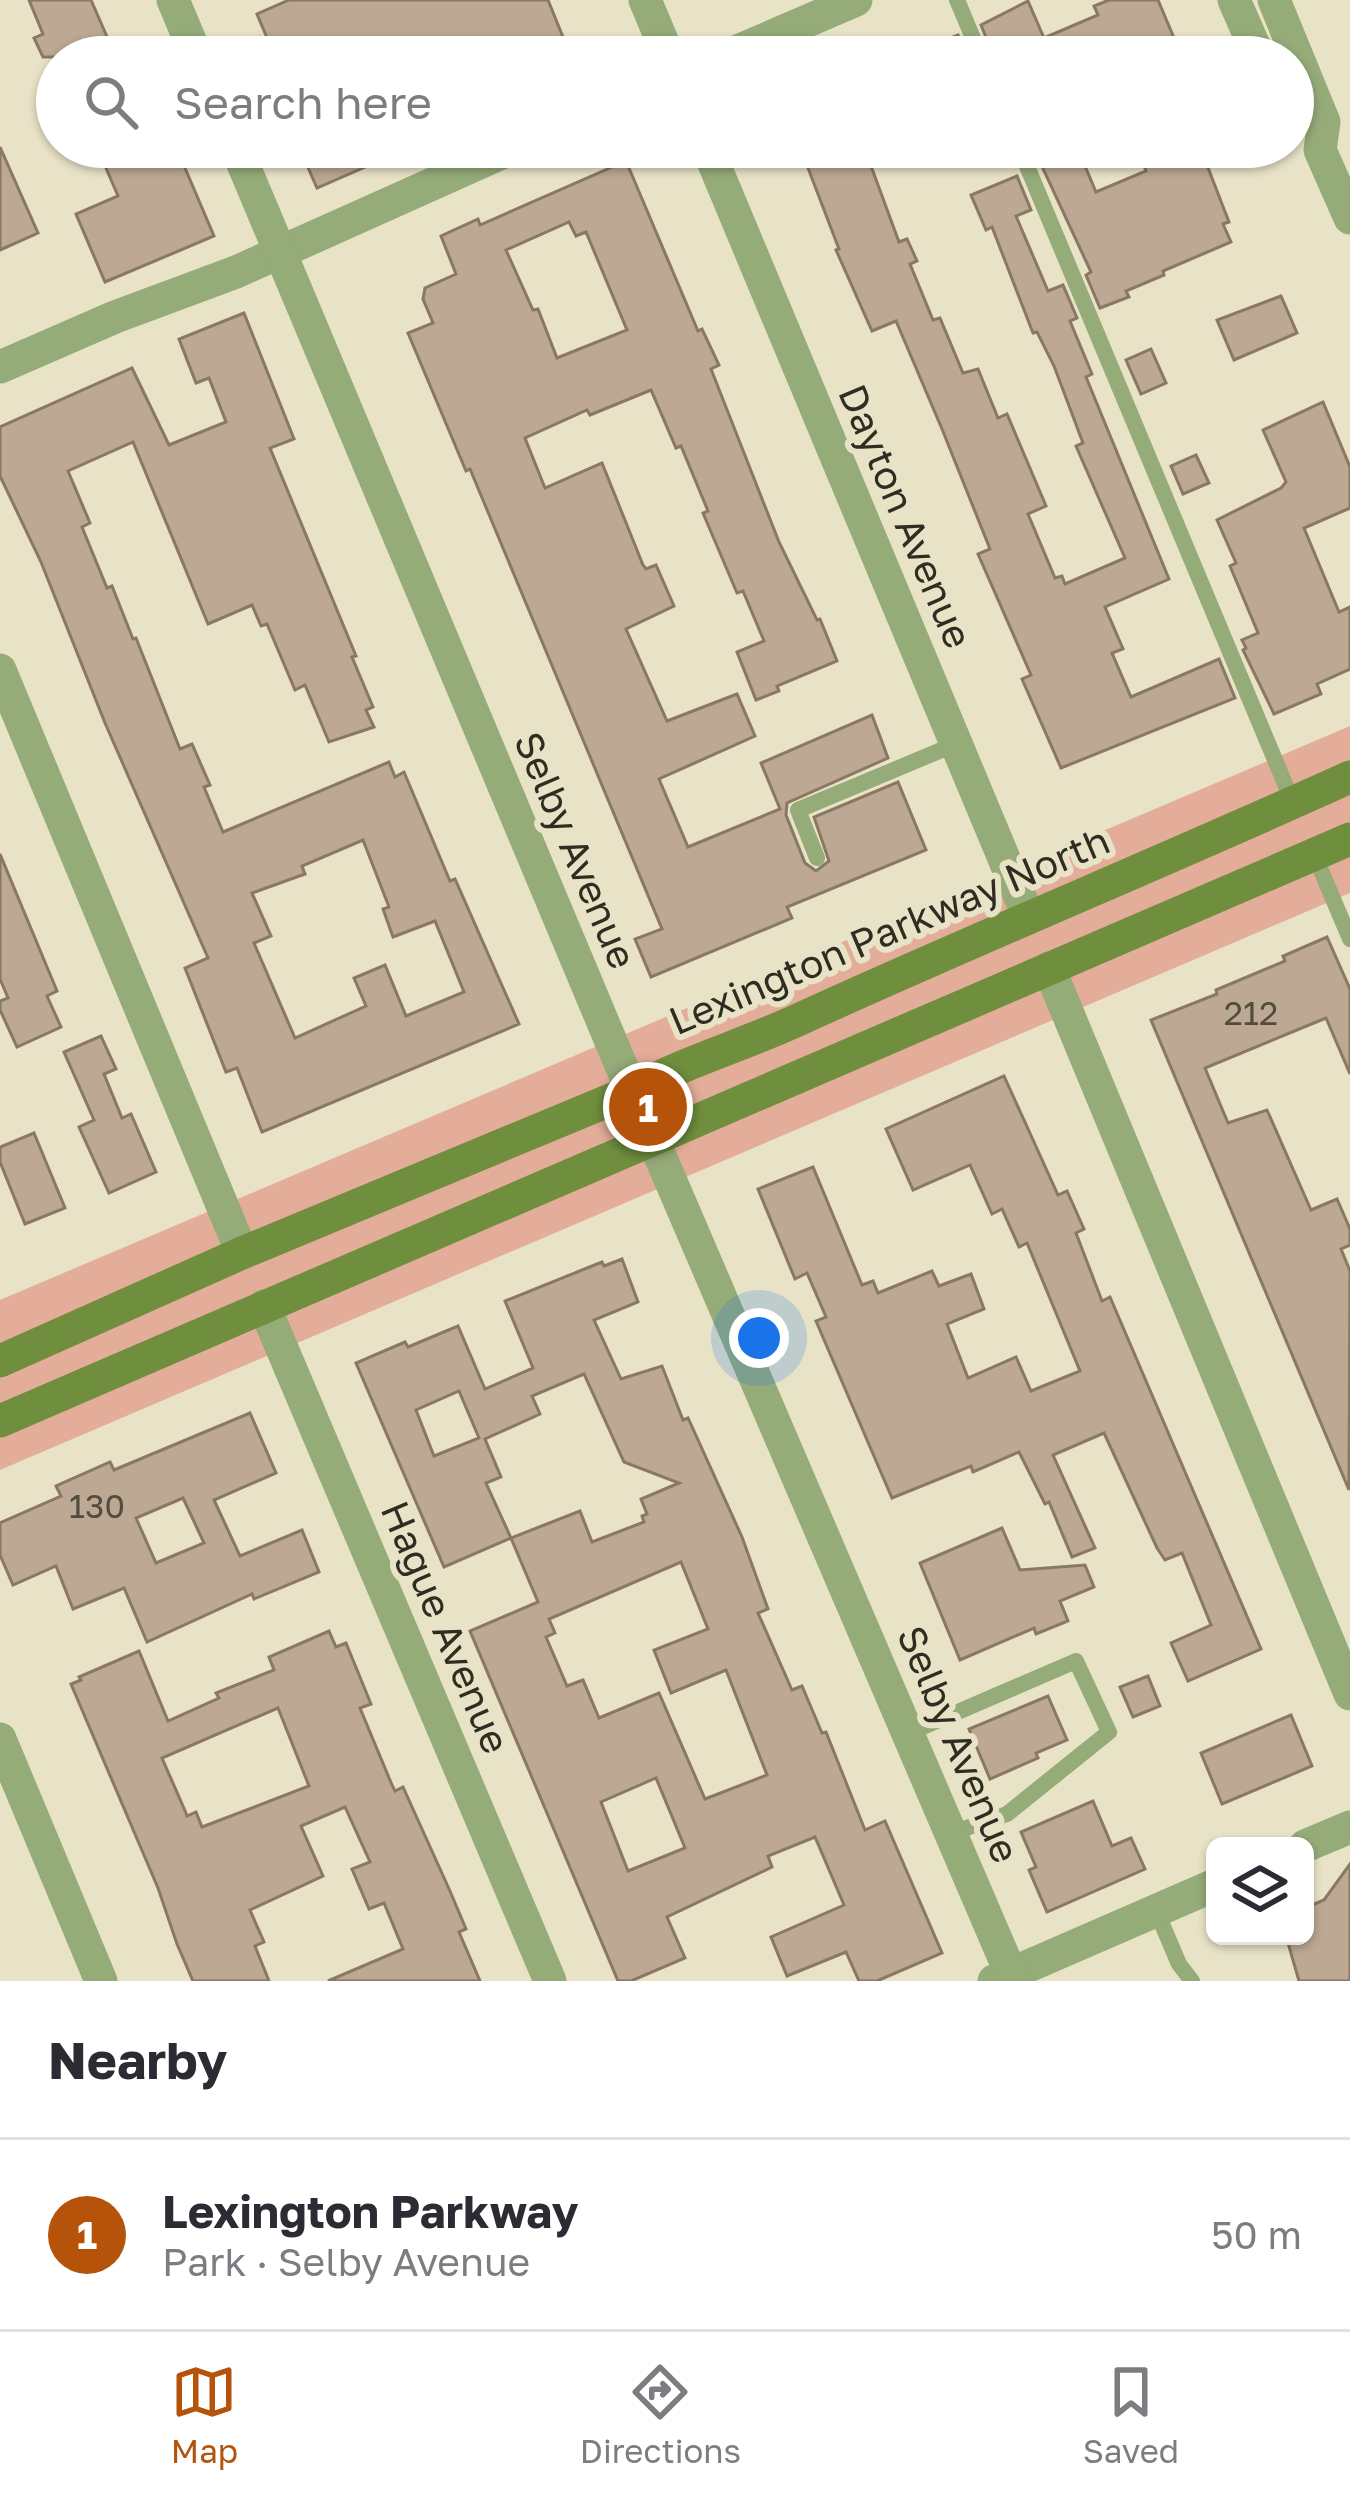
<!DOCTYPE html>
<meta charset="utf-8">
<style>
body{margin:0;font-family:"Golos Text",sans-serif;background:#f7f7f7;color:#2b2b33}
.controls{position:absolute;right:36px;bottom:36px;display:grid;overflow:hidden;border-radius:18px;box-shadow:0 3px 9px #0004}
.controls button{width:108px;height:108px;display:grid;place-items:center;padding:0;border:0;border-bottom:3px solid #e1e1e2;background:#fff;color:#2b2b33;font:60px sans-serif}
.you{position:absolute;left:759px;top:1338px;width:42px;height:42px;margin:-30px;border:9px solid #fff;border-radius:50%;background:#1a73e8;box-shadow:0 0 0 18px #1a73e833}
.badge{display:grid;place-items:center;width:78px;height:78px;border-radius:50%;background:#b45309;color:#fff;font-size:39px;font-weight:700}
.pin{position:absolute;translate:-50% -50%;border:6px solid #fff;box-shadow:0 3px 12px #0006}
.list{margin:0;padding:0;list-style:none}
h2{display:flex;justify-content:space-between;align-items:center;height:156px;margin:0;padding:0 48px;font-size:51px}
h2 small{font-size:39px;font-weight:400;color:#7c7c81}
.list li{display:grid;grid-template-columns:78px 1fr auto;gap:36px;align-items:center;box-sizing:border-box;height:192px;padding:0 48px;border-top:3px solid #e1e1e2}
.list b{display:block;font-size:45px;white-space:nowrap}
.list p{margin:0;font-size:39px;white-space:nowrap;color:#7c7c81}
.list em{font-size:39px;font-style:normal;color:#7c7c81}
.icon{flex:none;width:66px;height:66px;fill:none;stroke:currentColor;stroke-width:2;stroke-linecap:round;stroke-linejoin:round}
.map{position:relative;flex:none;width:1350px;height:1981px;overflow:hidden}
.search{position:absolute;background:#fff;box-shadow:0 3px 9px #0004;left:36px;right:36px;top:36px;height:132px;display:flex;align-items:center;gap:30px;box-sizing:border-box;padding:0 42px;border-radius:66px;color:#7c7c81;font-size:45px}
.sheet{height:348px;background:#fff}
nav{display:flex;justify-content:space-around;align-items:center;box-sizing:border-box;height:168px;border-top:3px solid #e1e1e2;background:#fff;font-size:33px;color:#7c7c81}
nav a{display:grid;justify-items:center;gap:6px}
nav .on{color:#b45309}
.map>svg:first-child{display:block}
</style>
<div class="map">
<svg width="1350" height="1981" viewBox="0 0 1350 1981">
<rect width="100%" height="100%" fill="#e8e3c7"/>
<path fill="#e4ad99" d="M 1350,726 L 1350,893 L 0,1470 L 0,1300 Z"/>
<g fill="#bca893" stroke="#8a7764" stroke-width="3" fill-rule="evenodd">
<path d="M 29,0 L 91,0 L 111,46 L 88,57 L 43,57 L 34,38 L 43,34 Z"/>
<path d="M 289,0 L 548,0 L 571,57 L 275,57 L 257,14 Z"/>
<path d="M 1109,0 L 1158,0 L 1182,57 L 994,57 L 981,25 L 1028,1 L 1044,38 L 1098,15 L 1094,6 Z"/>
<path d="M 958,35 L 967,57 L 905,57 Z"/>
<path d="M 0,147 L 38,233 L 0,250 Z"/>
<path d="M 97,147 L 176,147 L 214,236 L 105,282 L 76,214 L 118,196 Z"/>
<path d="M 299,147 L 411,147 L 317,188 Z"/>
<path d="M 800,147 L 864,147 L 899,242 L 907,239 L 917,261 L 910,264 L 933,320 L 940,318 L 963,373 L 978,369 L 998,418 L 1007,414 L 1046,506 L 1028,514 L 1055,578 L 1062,576 L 1065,584 L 1125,558 L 1076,446 L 1083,443 L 1054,366 L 1037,332 L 1033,333 L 992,227 L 986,230 L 971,195 L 1017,176 L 1031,210 L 1016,216 L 1048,291 L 1063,285 L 1077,318 L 1070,321 L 1092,374 L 1086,377 L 1169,579 L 1105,607 L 1123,649 L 1112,653 L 1131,697 L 1219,659 L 1235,698 L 1061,768 L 1022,679 L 1031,675 L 978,554 L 990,549 L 942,429 L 896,321 L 872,331 L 836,250 L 839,249 Z"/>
<path d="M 1033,147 L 1077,147 L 1096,192 L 1146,171 L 1137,147 L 1200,147 L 1229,222 L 1223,224 L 1231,242 L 1163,271 L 1164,275 L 1126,291 L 1129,297 L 1100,308 L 1086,275 L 1091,272 Z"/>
<path d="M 626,161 L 698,331 L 702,329 L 719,365 L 711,369 L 779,542 L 817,620 L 820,619 L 837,661 L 777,686 L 779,691 L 756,700 L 737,652 L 764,641 L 743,591 L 737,593 L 703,513 L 708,511 L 681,446 L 676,448 L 651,390 L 590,415 L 587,410 L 525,438 L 545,488 L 602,463 L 643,565 L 646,569 L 656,565 L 674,606 L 626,629 L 667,721 L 737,694 L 755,736 L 659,779 L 688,847 L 780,809 L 761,763 L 872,715 L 888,758 L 787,803 L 786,815 L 805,863 L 816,871 L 829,861 L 814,817 L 898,782 L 926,850 L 787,907 L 792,918 L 651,977 L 635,939 L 662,929 L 470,469 L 466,471 L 408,333 L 433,323 L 423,299 L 425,288 L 456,274 L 441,236 L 478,219 L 480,225 ZM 569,222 L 576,236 L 586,232 L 627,330 L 557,358 L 538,309 L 533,310 L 506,250 Z"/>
<path d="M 1281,296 L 1297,333 L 1234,360 L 1217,320 Z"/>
<path d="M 244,313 L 294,439 L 270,448 L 356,656 L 352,657 L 373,707 L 366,710 L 374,727 L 329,742 L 305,685 L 295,690 L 267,624 L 261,626 L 252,605 L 208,624 L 133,442 L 68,471 L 90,523 L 82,527 L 107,588 L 112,586 L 133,639 L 136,638 L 180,749 L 192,744 L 210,785 L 204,787 L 223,832 L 389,762 L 395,777 L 404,772 L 450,881 L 455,879 L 519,1024 L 262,1132 L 237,1068 L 226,1072 L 185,968 L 208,958 L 105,723 L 41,562 L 0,476 L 0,427 L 132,368 L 169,445 L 226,422 L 209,378 L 196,383 L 179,339 ZM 363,840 L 389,907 L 383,909 L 393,937 L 435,921 L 464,992 L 406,1016 L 385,965 L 354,978 L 366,1006 L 295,1038 L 254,943 L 271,936 L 252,893 L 305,874 L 302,866 Z"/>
<path d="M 1151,349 L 1166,383 L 1141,394 L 1126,360 Z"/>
<path d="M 1323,402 L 1350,467 L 1350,508 L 1304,528 L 1339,612 L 1350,607 L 1350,669 L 1317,684 L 1321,694 L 1274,714 L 1243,650 L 1246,648 L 1242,640 L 1258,633 L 1230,566 L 1236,563 L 1217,520 L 1281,488 L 1286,482 L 1263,430 Z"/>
<path d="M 1196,455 L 1209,483 L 1183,494 L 1171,466 Z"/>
<path d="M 0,854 L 57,991 L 47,996 L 61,1027 L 17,1047 L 0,1010 L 0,1001 L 8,998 L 0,979 Z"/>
<path d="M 1327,937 L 1350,989 L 1350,1074 L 1326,1018 L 1205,1068 L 1228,1123 L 1267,1110 L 1311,1210 L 1337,1199 L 1350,1229 L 1350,1245 L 1341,1249 L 1350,1271 L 1349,1490 L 1151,1020 L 1217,994 L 1216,990 L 1285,961 L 1283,956 Z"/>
<path d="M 101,1036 L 116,1069 L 104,1074 L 122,1118 L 131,1114 L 156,1172 L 109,1193 L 79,1127 L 94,1120 L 64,1052 Z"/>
<path d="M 1004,1076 L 1058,1195 L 1067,1191 L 1084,1229 L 1076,1233 L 1102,1301 L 1110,1297 L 1261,1649 L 1188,1681 L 1171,1643 L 1211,1625 L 1182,1553 L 1165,1560 L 1157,1548 L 1104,1433 L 1053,1455 L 1095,1548 L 1072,1557 L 1049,1502 L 1045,1504 L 1019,1452 L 973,1472 L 971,1466 L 892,1498 L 816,1321 L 826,1317 L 807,1273 L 795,1279 L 758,1189 L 813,1167 L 862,1285 L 873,1281 L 878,1293 L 932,1271 L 939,1286 L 971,1274 L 984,1309 L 947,1324 L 968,1378 L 1016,1357 L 1031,1391 L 1080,1371 L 1027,1243 L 1019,1247 L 1002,1209 L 992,1214 L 970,1165 L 913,1190 L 886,1129 Z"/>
<path d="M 34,1133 L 65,1208 L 25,1224 L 0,1162 L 0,1147 Z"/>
<path d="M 622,1259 L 638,1302 L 594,1320 L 621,1379 L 662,1366 L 683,1420 L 688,1418 L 742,1537 L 768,1609 L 758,1613 L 792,1690 L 802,1686 L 822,1733 L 826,1732 L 865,1830 L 885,1821 L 942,1953 L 877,1981 L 859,1981 L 846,1952 L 787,1976 L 771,1937 L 844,1905 L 815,1837 L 768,1856 L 772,1867 L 667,1917 L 685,1958 L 631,1981 L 618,1981 L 470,1631 L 538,1602 L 511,1538 L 580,1511 L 592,1542 L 644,1522 L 642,1516 L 647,1514 L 641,1499 L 679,1483 L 624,1462 L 584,1374 L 532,1396 L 540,1414 L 485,1439 L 501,1477 L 486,1483 L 511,1538 L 444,1567 L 356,1363 L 405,1342 L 408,1347 L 458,1326 L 485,1389 L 533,1368 L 505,1301 L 602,1262 L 604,1266 ZM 459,1391 L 479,1438 L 434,1456 L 416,1410 ZM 681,1562 L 708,1629 L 654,1650 L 671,1693 L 726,1670 L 767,1775 L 705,1799 L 659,1693 L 599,1718 L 583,1680 L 567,1686 L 546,1637 L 555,1633 L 549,1619 ZM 656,1778 L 685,1848 L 628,1871 L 601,1802 Z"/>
<path d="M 250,1413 L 276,1473 L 214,1500 L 240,1556 L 302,1530 L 319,1572 L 254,1599 L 252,1594 L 147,1642 L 124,1588 L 73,1609 L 56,1566 L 13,1585 L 0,1555 L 0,1523 L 61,1496 L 56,1486 L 110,1462 L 114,1470 ZM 183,1498 L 204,1543 L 156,1563 L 136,1518 Z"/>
<path d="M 1002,1528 L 1020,1570 L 1085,1565 L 1094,1587 L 1060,1601 L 1068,1621 L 1036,1634 L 1034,1628 L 960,1660 L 920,1563 Z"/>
<path d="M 329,1631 L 336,1647 L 346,1643 L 371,1704 L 360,1708 L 392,1785 L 395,1791 L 403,1787 L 450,1891 L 466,1929 L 459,1932 L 480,1981 L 328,1981 L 403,1949 L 384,1903 L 369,1909 L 352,1869 L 370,1862 L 345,1807 L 301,1826 L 323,1876 L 250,1910 L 264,1942 L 255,1946 L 269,1981 L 193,1981 L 177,1944 L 158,1888 L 71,1684 L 81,1680 L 79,1677 L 139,1651 L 168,1721 L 219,1698 L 216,1693 L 274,1670 L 269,1657 ZM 278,1708 L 309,1786 L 202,1827 L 196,1812 L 187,1816 L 186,1813 L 162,1758 Z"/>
<path d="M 1148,1676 L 1160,1706 L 1133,1717 L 1120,1687 Z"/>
<path d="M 1048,1696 L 1067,1740 L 1036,1753 L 1038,1758 L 990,1779 L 969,1729 Z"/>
<path d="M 1291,1715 L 1312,1766 L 1222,1804 L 1201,1753 Z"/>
<path d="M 1093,1801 L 1112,1846 L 1131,1838 L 1145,1869 L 1047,1912 L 1029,1870 L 1036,1867 L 1021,1832 Z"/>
<path d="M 1350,1864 L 1350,1981 L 1299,1981 L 1286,1936 L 1305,1936 L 1305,1908 L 1324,1900 Z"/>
</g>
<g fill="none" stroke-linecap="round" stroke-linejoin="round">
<g stroke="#95ab78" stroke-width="16">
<path d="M 957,0 L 981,57"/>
<path d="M 1019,147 L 1293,803"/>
<path d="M 1314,854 L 1350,939"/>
<path d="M 817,858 L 798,810 L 956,744"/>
<path d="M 909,1733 L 1076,1661 L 1109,1732 L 1007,1814 L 952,1833"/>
<path d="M 1156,1910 L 1179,1964 L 1192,1981"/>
</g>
<g stroke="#95ab78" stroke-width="33">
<path d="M 645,0 L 669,57"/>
<path d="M 724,57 L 856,0"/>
<path d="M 707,147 L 1028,916"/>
<path d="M 0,367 L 115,317 L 236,272 L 515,147"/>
<path d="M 0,670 L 242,1253"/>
<path d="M 1049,968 L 1350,1694"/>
<path d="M 264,1306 L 550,1981"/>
<path d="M 0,1739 L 101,1981"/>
<path d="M 1305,1846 L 1350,1827"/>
<path d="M 994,1981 L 1215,1885"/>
</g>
<g stroke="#95ab78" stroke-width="33">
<path d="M 173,0 L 197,57"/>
<path d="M 1234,0 L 1259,57"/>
<path d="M 1274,0 L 1324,122 L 1320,150 L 1350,218"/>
<path d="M 236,147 L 615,1051 L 1014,1981"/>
</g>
<g stroke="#708f3e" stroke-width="33">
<path d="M 0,1361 L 242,1253 L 632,1091 C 686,1061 744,1045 800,1019 C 982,936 1167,860 1350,777"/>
<path d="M 0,1421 L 1350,839"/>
</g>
</g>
<g text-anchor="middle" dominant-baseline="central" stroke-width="12" stroke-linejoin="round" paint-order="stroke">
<g font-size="33" fill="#524c3e">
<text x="1251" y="1012">212</text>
<text x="97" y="1505">130</text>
</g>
<g font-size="39" fill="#2f2d22" stroke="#e8e3c7">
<text transform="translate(906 516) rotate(67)">Dayton Avenue</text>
<text transform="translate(576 850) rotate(67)">Selby Avenue</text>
<text transform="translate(889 930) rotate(-23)">Lexington Parkway North</text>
<text transform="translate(446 1627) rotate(67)">Hague Avenue</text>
<text transform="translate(959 1744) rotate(67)">Selby Avenue</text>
</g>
</g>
</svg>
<div class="controls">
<button><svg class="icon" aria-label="layers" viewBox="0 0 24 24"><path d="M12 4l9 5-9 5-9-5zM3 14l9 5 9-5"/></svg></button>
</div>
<div class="you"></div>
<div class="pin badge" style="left:648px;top:1107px">1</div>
<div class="search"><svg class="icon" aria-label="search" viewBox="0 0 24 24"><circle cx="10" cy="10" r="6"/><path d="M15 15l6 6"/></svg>Search here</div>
</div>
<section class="sheet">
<h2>Nearby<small></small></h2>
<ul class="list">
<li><span class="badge">1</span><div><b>Lexington Parkway</b><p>Park · Selby Avenue</p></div><em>50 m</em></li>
</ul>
</section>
<nav>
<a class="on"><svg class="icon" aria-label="map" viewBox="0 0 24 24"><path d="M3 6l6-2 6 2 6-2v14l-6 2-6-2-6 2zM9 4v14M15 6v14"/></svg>Map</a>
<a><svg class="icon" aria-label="directions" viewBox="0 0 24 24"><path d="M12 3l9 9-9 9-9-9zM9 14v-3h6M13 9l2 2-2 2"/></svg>Directions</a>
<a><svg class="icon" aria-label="saved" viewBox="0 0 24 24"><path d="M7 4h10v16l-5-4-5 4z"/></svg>Saved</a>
</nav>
